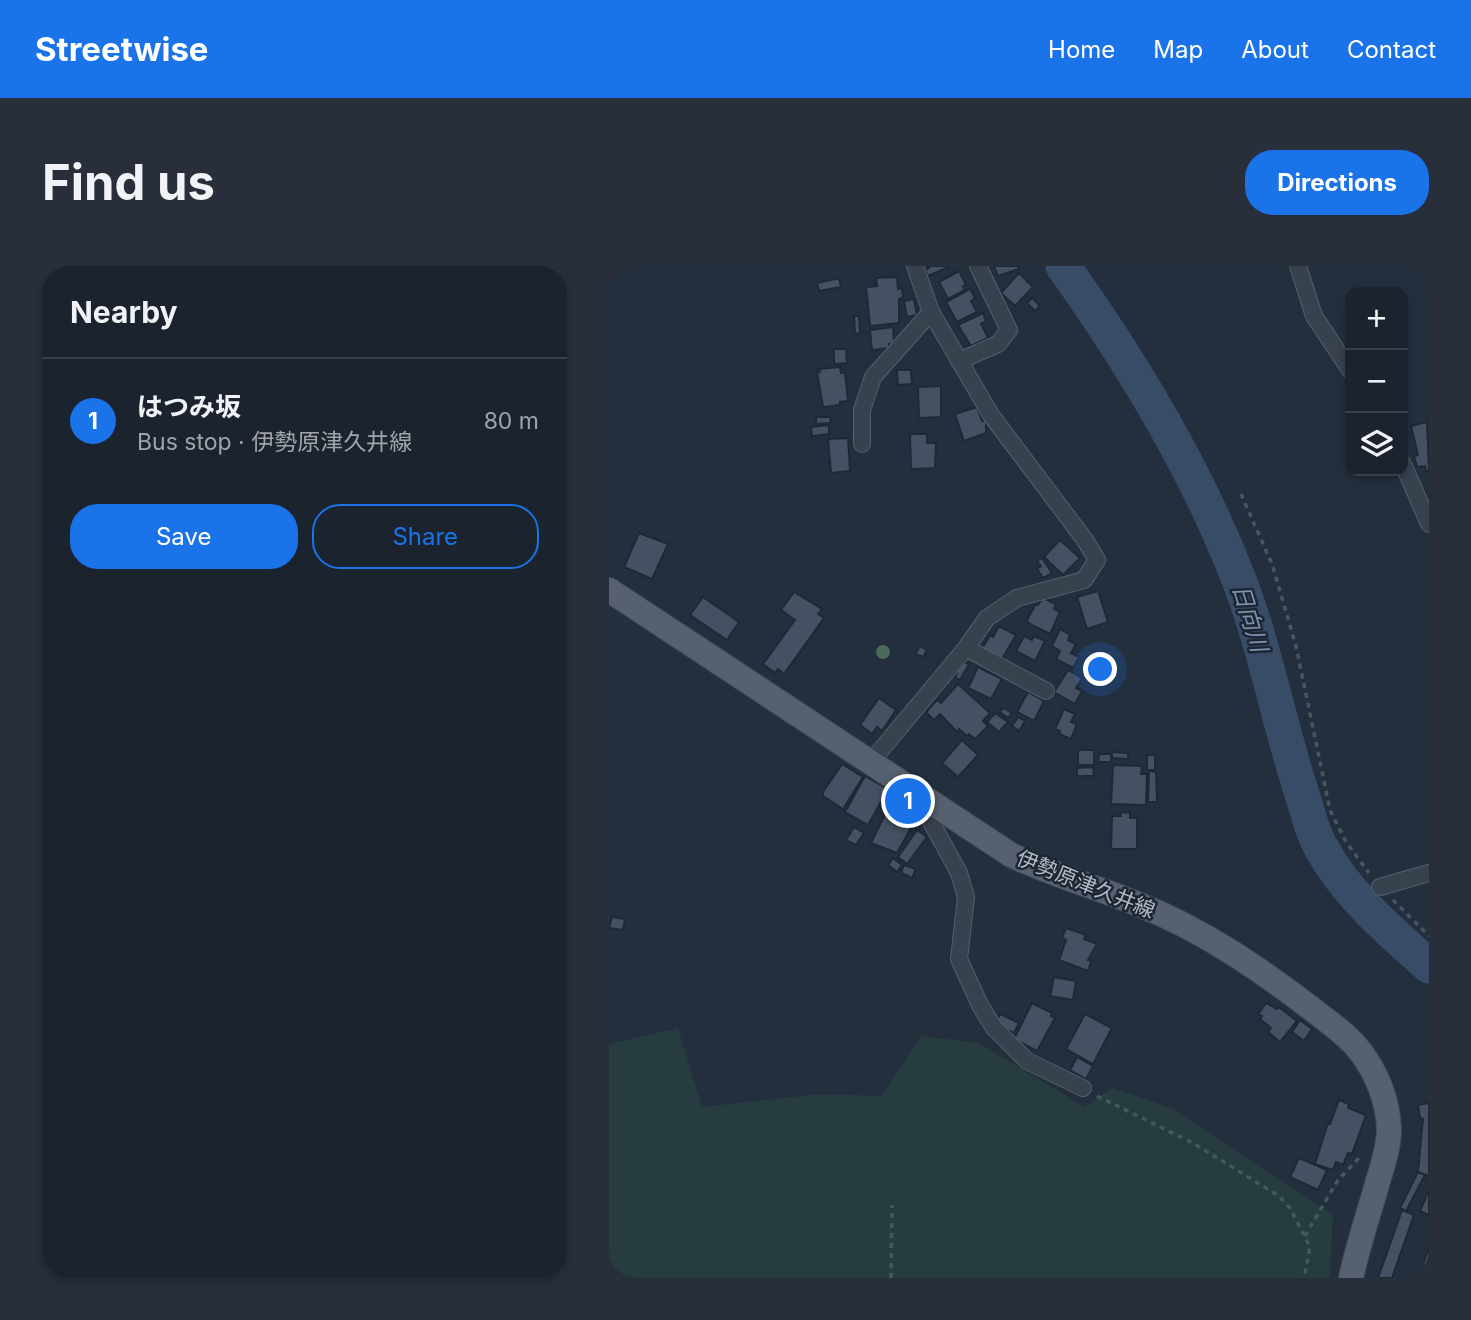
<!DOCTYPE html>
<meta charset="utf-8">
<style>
body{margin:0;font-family:Inter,"Noto Sans JP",sans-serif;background:#282f3a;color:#f1f3f6}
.controls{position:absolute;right:21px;top:21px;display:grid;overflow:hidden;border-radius:14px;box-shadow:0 4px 10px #0003}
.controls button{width:63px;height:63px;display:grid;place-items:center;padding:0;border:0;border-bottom:2px solid #39404a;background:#1b232e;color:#f1f3f6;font:35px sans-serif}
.you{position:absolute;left:492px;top:404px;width:24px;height:24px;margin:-18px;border:5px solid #fff;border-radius:50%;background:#1a73e8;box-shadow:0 0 0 10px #1a73e833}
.badge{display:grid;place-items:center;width:46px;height:46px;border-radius:50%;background:#1a73e8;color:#fff;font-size:23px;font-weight:700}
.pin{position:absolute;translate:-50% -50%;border:4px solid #fff;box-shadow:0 2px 7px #0006}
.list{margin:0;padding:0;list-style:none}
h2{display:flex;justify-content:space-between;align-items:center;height:91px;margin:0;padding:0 28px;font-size:30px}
h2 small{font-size:23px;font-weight:400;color:#a0a4aa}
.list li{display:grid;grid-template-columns:46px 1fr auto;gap:21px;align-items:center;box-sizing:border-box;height:126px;padding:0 28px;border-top:2px solid #39404a}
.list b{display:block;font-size:26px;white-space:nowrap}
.list p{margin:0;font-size:23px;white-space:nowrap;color:#a0a4aa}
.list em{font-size:23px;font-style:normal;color:#a0a4aa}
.actions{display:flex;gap:14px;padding:21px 28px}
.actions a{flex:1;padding:16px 0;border:2px solid #1a73e8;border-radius:28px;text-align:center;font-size:24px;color:#1a73e8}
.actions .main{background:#1a73e8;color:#fff}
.icon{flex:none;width:38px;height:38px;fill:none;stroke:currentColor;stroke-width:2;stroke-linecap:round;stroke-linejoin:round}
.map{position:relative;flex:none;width:820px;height:1012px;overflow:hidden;border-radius:28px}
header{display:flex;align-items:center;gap:42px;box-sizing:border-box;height:98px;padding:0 35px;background:#1a73e8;color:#fff}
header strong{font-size:33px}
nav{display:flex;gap:38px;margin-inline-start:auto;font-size:24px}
.intro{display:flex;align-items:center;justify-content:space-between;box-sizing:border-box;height:168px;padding:0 42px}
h1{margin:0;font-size:49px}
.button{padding:18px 32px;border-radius:28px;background:#1a73e8;color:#fff;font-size:24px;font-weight:700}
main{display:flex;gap:42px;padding:0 42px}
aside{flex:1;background:#1b232e;border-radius:28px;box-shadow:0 4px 10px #0003}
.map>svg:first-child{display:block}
</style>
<header>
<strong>Streetwise</strong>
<nav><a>Home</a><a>Map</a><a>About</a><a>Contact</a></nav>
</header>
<div class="intro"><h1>Find us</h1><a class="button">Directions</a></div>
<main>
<aside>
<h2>Nearby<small></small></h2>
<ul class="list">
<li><span class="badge">1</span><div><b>はつみ坂</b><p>Bus stop · 伊勢原津久井線</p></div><em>80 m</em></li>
</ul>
<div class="actions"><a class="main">Save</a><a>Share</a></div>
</aside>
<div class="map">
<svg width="820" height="1012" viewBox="0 0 820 1012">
<rect width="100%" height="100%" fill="#242f3e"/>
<path fill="#263c3f" d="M 69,762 L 93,841 L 211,828 L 273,830 L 313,770 L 370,777 L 476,841 L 503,822 L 564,843 L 724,949 L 721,1012 L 0,1012 L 0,778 Z"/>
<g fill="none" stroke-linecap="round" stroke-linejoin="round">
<path stroke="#394c67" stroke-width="35" d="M 454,0 C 524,98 587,202 630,314 C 657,384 670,458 693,528 C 699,546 703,567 713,583 C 739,630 781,665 820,700"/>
</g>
<g fill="#455162" stroke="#1f2835" stroke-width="2">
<path d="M 319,0 L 342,0 L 319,10 L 316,4 L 320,2 Z"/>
<path d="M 385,0 L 409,0 L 410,3 L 389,10 Z"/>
<path d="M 350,5 L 357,19 L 354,20 L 356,24 L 339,33 L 330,16 Z"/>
<path d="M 410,7 L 424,21 L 406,40 L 392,27 Z"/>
<path d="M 288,11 L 289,23 L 293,22 L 294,32 L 290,33 L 290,57 L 261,60 L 257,21 L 268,20 L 267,12 Z"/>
<path d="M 230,12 L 232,21 L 210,25 L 208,17 Z"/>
<path d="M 361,23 L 366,32 L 362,35 L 368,46 L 348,56 L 337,36 Z"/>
<path d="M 423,32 L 431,40 L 426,45 L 418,37 Z"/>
<path d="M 305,33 L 308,49 L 298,51 L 295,35 Z"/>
<path d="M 374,47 L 377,55 L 372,58 L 379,72 L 362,80 L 349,59 Z"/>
<path d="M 245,50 L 250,50 L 251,67 L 246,68 Z"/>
<path d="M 284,61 L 285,77 L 280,78 L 280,82 L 263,84 L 261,64 Z"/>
<path d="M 225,83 L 237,83 L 238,97 L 225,98 Z"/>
<path d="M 231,101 L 232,107 L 236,107 L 239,135 L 231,136 L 231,139 L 214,141 L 208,106 L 211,106 L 210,103 Z"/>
<path d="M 288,104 L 302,104 L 303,118 L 289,119 Z"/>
<path d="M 332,120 L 332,151 L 310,152 L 309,121 Z"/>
<path d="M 368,141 L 373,155 L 377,154 L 377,167 L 355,175 L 346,148 Z"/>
<path d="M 207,151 L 221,151 L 222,157 L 207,158 Z"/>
<path d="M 818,156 L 820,205 L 817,205 L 816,200 L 808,201 L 805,190 L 809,189 L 802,160 Z"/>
<path d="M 220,159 L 220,168 L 203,170 L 202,161 Z"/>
<path d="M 301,168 L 318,168 L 318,177 L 327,177 L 326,202 L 302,203 Z"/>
<path d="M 239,172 L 241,205 L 222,207 L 219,173 Z"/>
<path d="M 30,267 L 59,278 L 43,313 L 15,301 Z"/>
<path d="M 451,274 L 471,292 L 454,309 L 435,291 Z"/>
<path d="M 433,292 L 443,307 L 434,312 L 428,303 L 432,300 L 428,295 Z"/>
<path d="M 489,325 L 499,356 L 478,363 L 468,331 Z"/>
<path d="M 185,326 L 213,343 L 209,348 L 215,352 L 175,408 L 169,403 L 166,407 L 154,398 L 186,354 L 172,344 Z"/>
<path d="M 94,331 L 130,356 L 118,374 L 81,349 Z"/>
<path d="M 434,332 L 447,338 L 445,343 L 451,346 L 441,368 L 419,357 L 418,354 L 427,338 L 429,339 Z"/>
<path d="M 390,360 L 407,369 L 393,393 L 373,383 L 381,369 L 384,371 Z"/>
<path d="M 451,363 L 461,369 L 459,374 L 467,378 L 462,387 L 470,391 L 464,402 L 447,393 L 451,385 L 443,380 Z"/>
<path d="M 415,370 L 423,374 L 425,370 L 436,375 L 426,395 L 407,385 Z"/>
<path d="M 311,380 L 318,384 L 314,391 L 306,388 Z"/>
<path d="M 353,396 L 360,398 L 351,414 L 346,411 L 348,407 L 346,405 Z"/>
<path d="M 369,401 L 393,413 L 382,433 L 359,422 Z"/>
<path d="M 459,404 L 473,412 L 467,422 L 473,425 L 466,438 L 445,426 Z"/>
<path d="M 349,418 L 381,447 L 374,455 L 379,460 L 366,473 L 360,468 L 358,470 L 350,463 L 348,466 L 331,448 L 325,454 L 317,446 L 328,434 L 332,437 Z"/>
<path d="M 419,426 L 435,435 L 425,455 L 408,446 Z"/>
<path d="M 270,432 L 287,444 L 273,465 L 268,461 L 263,468 L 251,459 Z"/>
<path d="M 394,442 L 403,447 L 399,452 L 391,446 Z"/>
<path d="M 455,443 L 466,448 L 462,456 L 468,458 L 462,473 L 450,468 L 451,465 L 446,463 Z"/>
<path d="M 386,447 L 399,456 L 390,466 L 378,456 Z"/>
<path d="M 409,451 L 416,455 L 410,465 L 403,460 Z"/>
<path d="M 353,474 L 369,489 L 349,511 L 333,497 Z"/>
<rect x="469" y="484" width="16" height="15"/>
<path d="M 503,486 L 519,487 L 519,493 L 503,492 Z"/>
<path d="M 490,488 L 502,488 L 502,496 L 489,496 Z"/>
<rect x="538" y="489" width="8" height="15"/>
<path d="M 233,498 L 254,511 L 234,543 L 214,530 L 214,526 Z"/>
<path d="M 504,499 L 533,500 L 532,508 L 538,508 L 537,539 L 502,538 Z"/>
<path d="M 484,501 L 485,510 L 468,510 L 468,502 Z"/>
<path d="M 540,505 L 547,506 L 548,536 L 539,536 Z"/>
<path d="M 256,510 L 277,522 L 273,530 L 275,531 L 259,559 L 236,546 Z"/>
<path d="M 284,532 L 298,539 L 296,544 L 308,551 L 288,587 L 262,577 Z"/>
<path d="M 512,546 L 521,547 L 521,552 L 528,552 L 528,583 L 502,583 L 503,550 L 512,550 Z"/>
<path d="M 245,561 L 255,567 L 247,579 L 237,574 Z"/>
<path d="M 308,564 L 318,571 L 298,598 L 289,591 Z"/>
<path d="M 284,592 L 293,599 L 288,606 L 279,599 Z"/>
<path d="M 295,599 L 307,603 L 303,612 L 292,607 Z"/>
<path d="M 3,651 L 16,653 L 14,664 L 0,662 Z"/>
<path d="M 457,662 L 477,669 L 475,673 L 488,678 L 479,694 L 482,695 L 479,705 L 450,694 L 457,674 L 453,672 Z"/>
<path d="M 445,711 L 467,715 L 464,734 L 441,730 Z"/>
<path d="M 423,737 L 443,747 L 442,750 L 446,752 L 428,785 L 405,773 Z"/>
<path d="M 657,737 L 668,743 L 670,741 L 688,755 L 671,776 L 659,766 L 662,762 L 651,753 L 653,750 L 649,748 Z"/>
<path d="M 391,748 L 410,757 L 405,767 L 386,758 Z"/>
<path d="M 476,748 L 503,762 L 484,798 L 457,783 Z"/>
<path d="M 691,754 L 703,763 L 695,775 L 683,766 Z"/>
<path d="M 468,791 L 484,800 L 477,813 L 461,804 Z"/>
<path d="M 730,834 L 740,838 L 739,842 L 757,849 L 743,888 L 739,887 L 734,899 L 727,896 L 724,904 L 706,898 L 719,857 L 721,858 Z"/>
<path d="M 820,837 L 820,910 L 809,906 L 814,853 L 811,852 L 809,839 Z"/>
<path d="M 690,892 L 718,904 L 709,924 L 681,911 Z"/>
<path d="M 809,906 L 816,909 L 797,945 L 791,942 Z"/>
<path d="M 820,924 L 820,949 L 811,945 Z"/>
<path d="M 793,944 L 805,949 L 783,1012 L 769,1012 Z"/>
<path d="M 820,980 L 820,1012 L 810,1012 Z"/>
</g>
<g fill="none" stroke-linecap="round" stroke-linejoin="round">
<g stroke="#565f6c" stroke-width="18">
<g id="minor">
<path d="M 689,0 L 705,50 L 741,104"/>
<path d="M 350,95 L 389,78 L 400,64 L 369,0"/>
<path d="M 253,178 L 253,144 L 264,111 L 322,46"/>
<path d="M 794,198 L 820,258"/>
<path d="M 357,382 L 437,425"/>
<path d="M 261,497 L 357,382 L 378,352 L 408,332 L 475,314 L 488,294 L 476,274 L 382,149 L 322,46 L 306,0"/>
<path d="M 319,533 L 319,550 L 350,607 L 357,631 L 350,693 L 371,739 L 385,762 L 418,795 L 474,822"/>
<path d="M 771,621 L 820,607"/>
</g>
</g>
<g stroke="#414a57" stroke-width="26">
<path id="primary" d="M 0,324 L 402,589 C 444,609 488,621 531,639 C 594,664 649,702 703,743 C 719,756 738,768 751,785 C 768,807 779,835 780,863 C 780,881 774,898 769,915 C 760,947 749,979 742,1012"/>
</g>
<g stroke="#44595c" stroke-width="3.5" stroke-dasharray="5 5" stroke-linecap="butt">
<path d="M 632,228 L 663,298 L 687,380 L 721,544 L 737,576 L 760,607"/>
<path d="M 784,634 L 820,670"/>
<path d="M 488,830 L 584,877 L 670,930 L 681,942 L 701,981 L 695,1012"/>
<path d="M 696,970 L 729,914 L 753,889"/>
<path d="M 282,1012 L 283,939"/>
</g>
<use href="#minor" stroke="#38414e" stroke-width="16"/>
<use href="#primary" stroke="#56606e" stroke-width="24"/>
</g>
<circle fill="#4b6a5d" cx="274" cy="386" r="7"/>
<g text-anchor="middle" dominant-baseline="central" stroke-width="5" stroke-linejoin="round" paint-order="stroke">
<g font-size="21" fill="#b4bcc9" stroke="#1d2633">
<text transform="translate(477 618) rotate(22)">伊勢原津久井線</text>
</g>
<g font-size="23" font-style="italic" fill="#7c92b1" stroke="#1d2633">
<text transform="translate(641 352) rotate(73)">日向川</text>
</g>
</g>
</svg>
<div class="controls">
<button>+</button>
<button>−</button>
<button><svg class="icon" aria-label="layers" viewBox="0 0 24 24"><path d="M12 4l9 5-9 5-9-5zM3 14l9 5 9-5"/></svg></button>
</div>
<div class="you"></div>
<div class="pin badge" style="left:299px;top:535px">1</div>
</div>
</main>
